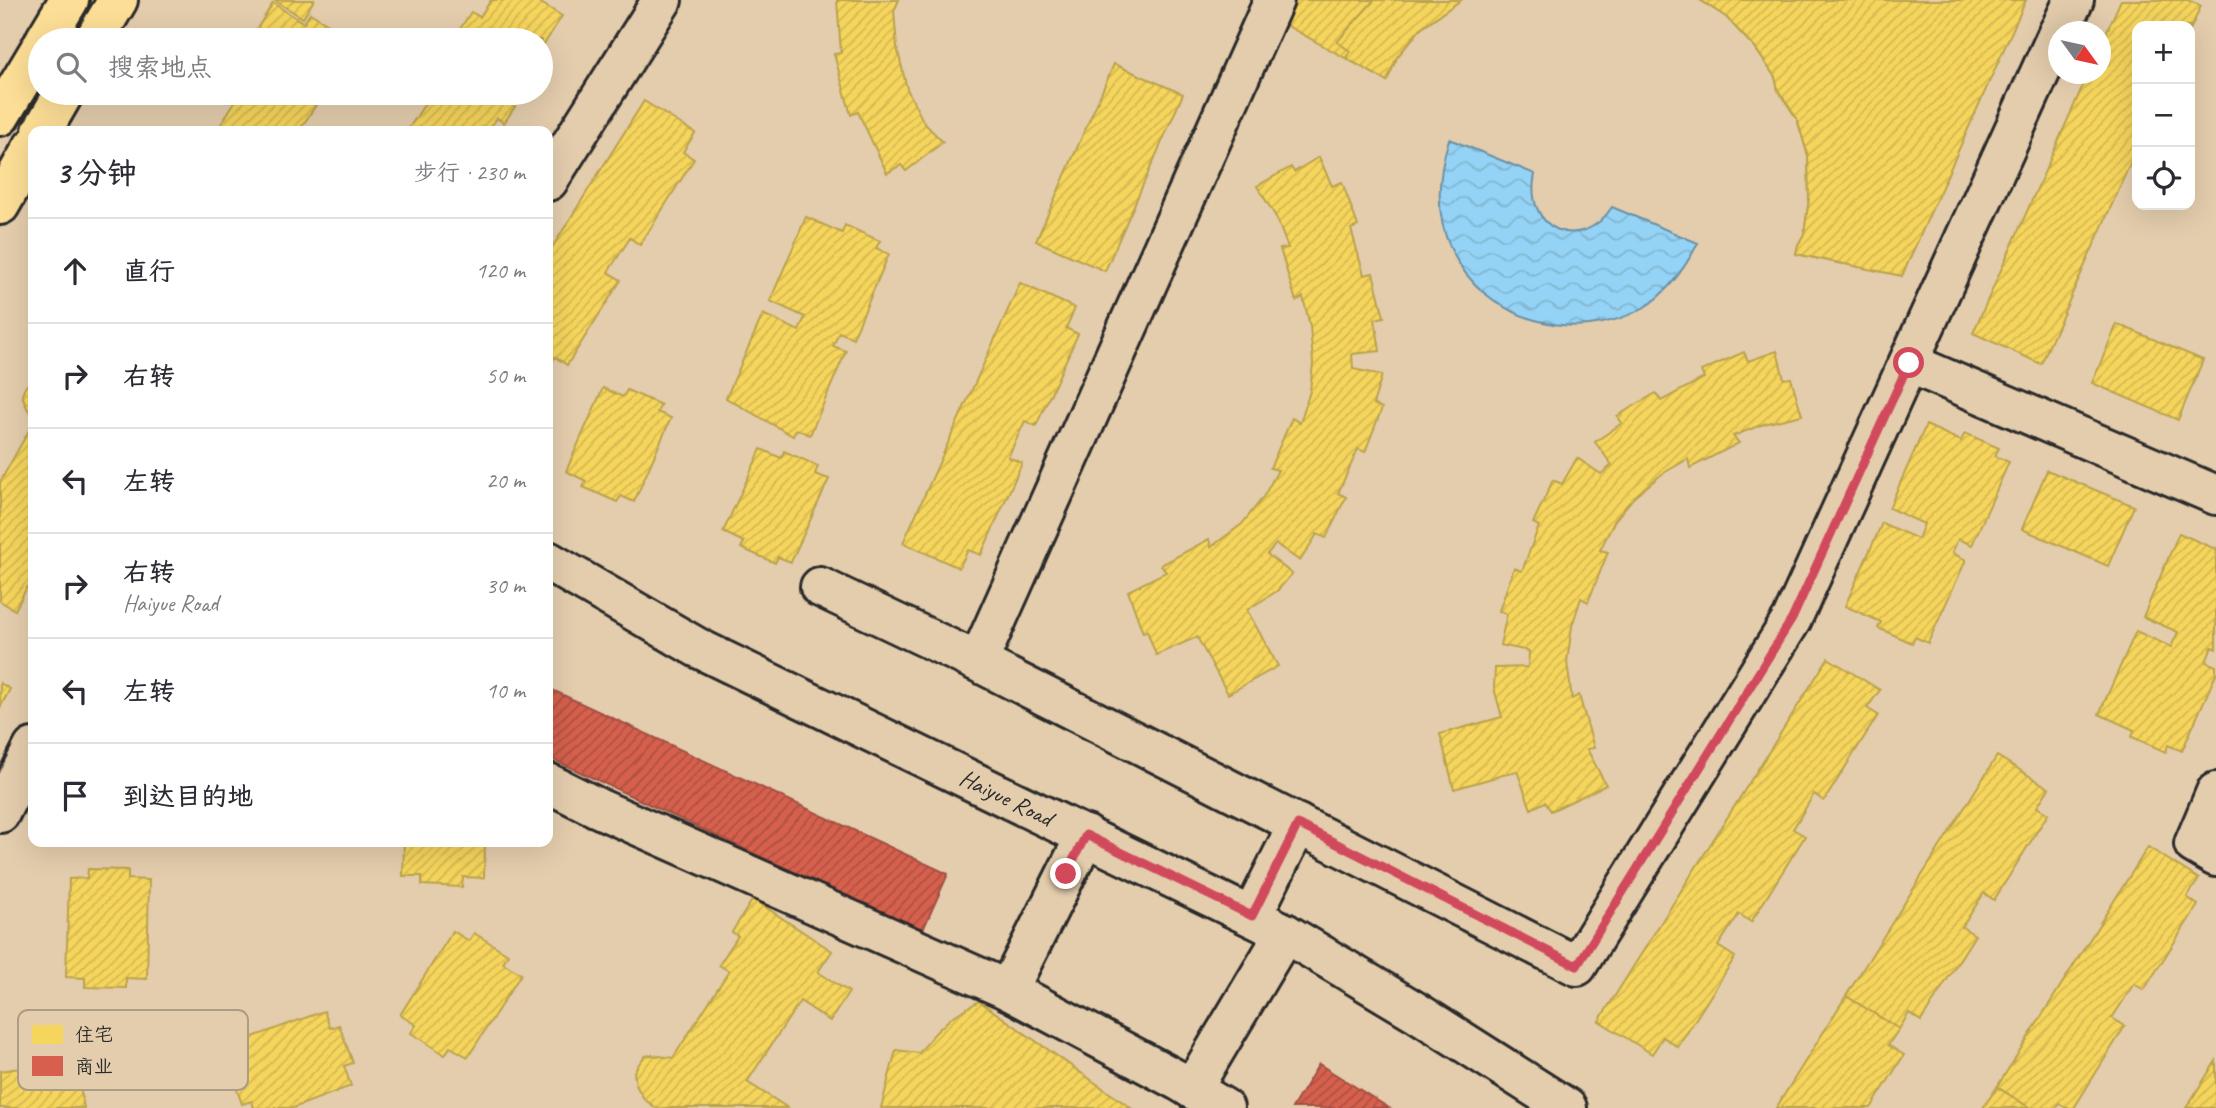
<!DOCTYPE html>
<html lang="zh">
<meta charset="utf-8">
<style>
body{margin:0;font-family:Caveat,"LXGW WenKai TC",sans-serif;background:#f7f7f7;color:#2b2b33}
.controls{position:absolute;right:21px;top:21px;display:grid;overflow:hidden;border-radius:14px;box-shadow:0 7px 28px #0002}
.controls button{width:63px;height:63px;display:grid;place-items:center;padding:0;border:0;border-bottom:2px solid #e1e1e2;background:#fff;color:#2b2b33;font:35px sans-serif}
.compass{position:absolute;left:2048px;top:21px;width:63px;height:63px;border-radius:50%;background:#fff;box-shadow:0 7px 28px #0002;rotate:123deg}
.stop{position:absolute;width:21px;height:21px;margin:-16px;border:5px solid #d1495b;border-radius:50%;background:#fff}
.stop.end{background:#d1495b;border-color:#fff;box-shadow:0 2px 7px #0008}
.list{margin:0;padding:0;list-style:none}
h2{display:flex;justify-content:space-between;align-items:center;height:91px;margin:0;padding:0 28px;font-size:30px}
h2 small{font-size:23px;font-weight:400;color:#7c7c81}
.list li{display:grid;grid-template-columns:46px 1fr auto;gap:21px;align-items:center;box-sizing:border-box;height:105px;padding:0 28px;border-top:2px solid #e1e1e2}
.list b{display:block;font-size:26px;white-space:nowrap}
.list p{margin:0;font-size:23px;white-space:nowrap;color:#7c7c81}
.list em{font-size:23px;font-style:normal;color:#7c7c81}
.icon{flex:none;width:38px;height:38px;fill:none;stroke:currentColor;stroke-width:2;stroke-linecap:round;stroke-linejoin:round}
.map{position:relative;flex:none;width:2216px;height:1108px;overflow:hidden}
.search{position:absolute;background:#fff;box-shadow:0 7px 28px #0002;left:28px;top:28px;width:525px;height:77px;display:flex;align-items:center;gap:18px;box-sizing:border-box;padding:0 24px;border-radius:38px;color:#7c7c81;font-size:26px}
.panel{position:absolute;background:#fff;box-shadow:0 7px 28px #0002;left:28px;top:126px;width:525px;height:721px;border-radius:14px}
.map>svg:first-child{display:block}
</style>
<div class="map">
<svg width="2216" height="1108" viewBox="0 0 2216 1108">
<defs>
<pattern id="water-waves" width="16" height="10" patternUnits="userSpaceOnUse" patternTransform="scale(1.75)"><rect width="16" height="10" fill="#94d3f5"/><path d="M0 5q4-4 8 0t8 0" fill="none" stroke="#80b5d2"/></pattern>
<pattern id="homes-hatch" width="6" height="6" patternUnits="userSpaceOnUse" patternTransform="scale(1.75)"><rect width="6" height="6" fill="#f6d55c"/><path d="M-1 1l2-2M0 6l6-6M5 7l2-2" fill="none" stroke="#d3b750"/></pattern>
<pattern id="shops-hatch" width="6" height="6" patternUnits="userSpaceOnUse" patternTransform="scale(1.75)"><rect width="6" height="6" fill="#d6604d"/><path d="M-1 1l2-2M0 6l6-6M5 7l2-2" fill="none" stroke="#ae4f40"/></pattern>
</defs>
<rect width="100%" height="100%" fill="#e4cdad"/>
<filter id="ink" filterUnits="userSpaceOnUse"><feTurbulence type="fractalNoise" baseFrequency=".0143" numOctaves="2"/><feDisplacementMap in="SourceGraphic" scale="14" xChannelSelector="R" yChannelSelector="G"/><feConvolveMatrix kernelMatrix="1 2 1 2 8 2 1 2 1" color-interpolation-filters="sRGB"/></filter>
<g filter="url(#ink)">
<path fill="url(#water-waves)" stroke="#6a90a4" stroke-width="2" d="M 1449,139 L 1535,174 C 1523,230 1581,255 1612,207 L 1698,243 C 1685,268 1668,293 1643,308 C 1576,346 1484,321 1451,249 C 1434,213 1438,175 1449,139 Z"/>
<g fill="url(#homes-hatch)" stroke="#b9a24d" stroke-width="2">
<path d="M 274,0 L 314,0 L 303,18 Z"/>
<path d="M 491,0 L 536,0 L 562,16 L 541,49 L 541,40 L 453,40 L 471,12 L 480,17 Z"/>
<path d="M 837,0 L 899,0 L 894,11 L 897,47 L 907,89 L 924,123 L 943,142 L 906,171 L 901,165 L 887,173 L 858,112 L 851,115 L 834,54 L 841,53 Z"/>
<path d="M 1295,0 L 1461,0 L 1422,27 L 1397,57 L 1387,81 L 1284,24 Z"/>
<path d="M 1374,0 L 1461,0 L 1422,27 L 1397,57 L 1387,81 L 1346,58 L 1350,51 L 1337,42 Z"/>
<path d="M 1700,0 L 1795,0 L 1806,10 L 1800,14 L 1833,60 L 1820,69 L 1827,82 L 1842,77 L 1860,142 L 1867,140 L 1871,204 L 1864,204 L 1859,259 L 1844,257 L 1842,264 L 1796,254 L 1798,245 L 1804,234 L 1809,199 L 1808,156 L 1797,119 L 1778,90 L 1775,77 L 1755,48 L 1726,17 Z"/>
<path d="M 1700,0 L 2026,0 L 1902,276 L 1796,254 L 1798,245 L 1804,234 L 1809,199 L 1808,156 L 1797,119 L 1778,90 L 1775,77 L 1755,48 L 1726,17 Z"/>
<path d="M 2121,0 L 2188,0 L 2201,6 L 2190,30 L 2190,26 L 2137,26 L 2137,148 L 2041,364 L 1973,333 L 2088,74 L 2100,74 L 2100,46 Z"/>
<path d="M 273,3 L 304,23 L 310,13 L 345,34 L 341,40 L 250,40 Z"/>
<path d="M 1114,64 L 1183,94 L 1105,271 L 1036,241 Z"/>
<path d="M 240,93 L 309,93 L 305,99 L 316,105 L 299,131 L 228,131 L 220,126 Z"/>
<path d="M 432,93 L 524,93 L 504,123 L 497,118 L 488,131 L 407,131 Z"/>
<path d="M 644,101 L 695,133 L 683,152 L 694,159 L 640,245 L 630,238 L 608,272 L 621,280 L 567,365 L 555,357 L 548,369 L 548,254 Z"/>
<path d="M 1319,157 L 1332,186 L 1342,182 L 1358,226 L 1351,229 L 1364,275 L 1373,273 L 1384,317 L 1375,319 L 1380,351 L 1352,354 L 1353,369 L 1382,375 L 1373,404 L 1382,408 L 1365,452 L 1358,449 L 1338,493 L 1346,497 L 1326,538 L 1317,534 L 1300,561 L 1276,544 L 1267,554 L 1292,574 L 1277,591 L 1247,610 L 1278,666 L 1228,694 L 1197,637 L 1156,655 L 1147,631 L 1143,633 L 1128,591 L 1166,572 L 1161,565 L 1209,539 L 1211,547 L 1242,524 L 1264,496 L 1278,470 L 1270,468 L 1292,418 L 1300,423 L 1310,391 L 1313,363 L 1310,326 L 1303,297 L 1296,301 L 1280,249 L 1288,248 L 1276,217 L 1257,186 L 1291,167 L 1294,172 Z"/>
<path d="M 806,217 L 842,233 L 845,225 L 880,241 L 876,248 L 889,254 L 853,338 L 839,332 L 833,346 L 846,351 L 810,435 L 796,429 L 793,436 L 726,398 L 763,314 L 799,331 L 805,317 L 770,301 Z"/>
<path d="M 1020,283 L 1075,308 L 1066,328 L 1078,334 L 1036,426 L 1025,421 L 1008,457 L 1022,463 L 981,555 L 968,550 L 959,568 L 903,543 Z"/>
<path d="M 2117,324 L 2203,360 L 2178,420 L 2092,383 Z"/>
<path d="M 1777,351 L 1784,379 L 1791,378 L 1802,415 L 1764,424 L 1733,436 L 1739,443 L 1690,468 L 1688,459 L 1662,474 L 1633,498 L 1615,520 L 1600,550 L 1608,552 L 1588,602 L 1581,598 L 1572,626 L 1567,662 L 1572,699 L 1579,695 L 1594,748 L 1587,749 L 1606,785 L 1551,811 L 1545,802 L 1531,809 L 1517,771 L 1454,789 L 1440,734 L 1502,717 L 1494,688 L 1495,668 L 1528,667 L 1529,651 L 1500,645 L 1507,614 L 1499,611 L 1514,568 L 1522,571 L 1539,526 L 1533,523 L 1553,480 L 1562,484 L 1577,458 L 1601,474 L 1612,465 L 1595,442 L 1622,423 L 1617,416 L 1656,393 L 1661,401 L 1704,378 L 1701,371 L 1744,352 L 1748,361 Z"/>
<path d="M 33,377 L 33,416 L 27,408 L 22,395 L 24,389 Z"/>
<path d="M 603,388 L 623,397 L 627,390 L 661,405 L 657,412 L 671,418 L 634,502 L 621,496 L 617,502 L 583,487 L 586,481 L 566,471 Z"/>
<path d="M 33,423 L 33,590 L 27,587 L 15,610 L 0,601 L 0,482 Z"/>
<path d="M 1926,425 L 1961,441 L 1965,433 L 1999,448 L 1995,456 L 2009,462 L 1972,545 L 1958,539 L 1952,553 L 1966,560 L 1928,643 L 1915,637 L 1912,643 L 1878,628 L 1881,622 L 1845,606 L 1882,523 L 1918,539 L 1924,524 L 1889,508 Z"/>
<path d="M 761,449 L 781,458 L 784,451 L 818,466 L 815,474 L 829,479 L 791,562 L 778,557 L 775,563 L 741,548 L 744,542 L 723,532 Z"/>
<path d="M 2047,470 L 2134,506 L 2108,566 L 2022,529 Z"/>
<path d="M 2179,533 L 2215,549 L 2216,547 L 2216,649 L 2212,647 L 2206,662 L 2216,666 L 2216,674 L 2182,751 L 2168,745 L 2166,752 L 2132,737 L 2134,730 L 2099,714 L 2136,631 L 2171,647 L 2178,632 L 2143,617 Z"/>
<path d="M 1828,658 L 1880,690 L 1867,708 L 1878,715 L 1824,801 L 1814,794 L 1793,829 L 1805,836 L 1751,922 L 1739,914 L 1718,946 L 1735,957 L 1678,1047 L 1663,1037 L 1652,1054 L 1599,1021 Z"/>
<path d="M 0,683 L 10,689 L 0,708 Z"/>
<path d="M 1997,756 L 2049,788 L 2037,807 L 2048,814 L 1994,900 L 1984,893 L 1962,927 L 1975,935 L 1921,1021 L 1909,1013 L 1899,1029 L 1846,996 Z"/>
<path d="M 404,842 L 485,842 L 484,878 L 463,877 L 462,887 L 422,885 L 422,876 L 403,876 Z"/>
<path d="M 2148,847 L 2199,879 L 2187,897 L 2198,905 L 2144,990 L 2134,984 L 2112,1018 L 2125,1026 L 2074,1108 L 2066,1108 L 2059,1103 L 2056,1108 L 2030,1108 L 1997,1087 Z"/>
<path d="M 88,869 L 128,870 L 128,879 L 149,880 L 147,979 L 126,978 L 126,988 L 85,987 L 85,978 L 66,977 L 69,879 L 87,878 Z"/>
<path d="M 753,899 L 832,951 L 818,972 L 849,992 L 830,1021 L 800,1001 L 747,1082 L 788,1108 L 656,1108 L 644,1099 L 636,1085 L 634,1072 L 638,1065 L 645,1056 L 652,1055 L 673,1058 L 729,971 L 719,965 L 738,936 L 732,932 Z"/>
<path d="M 453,931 L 469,941 L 474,933 L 508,954 L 503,963 L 521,974 L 468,1057 L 450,1047 L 445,1055 L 411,1033 L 416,1025 L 400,1015 Z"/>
<path d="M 1846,996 L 1899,1029 L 1888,1045 L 1904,1055 L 1871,1108 L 1776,1108 Z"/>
<path d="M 979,1001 L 1131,1108 L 881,1108 L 896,1050 L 919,1053 L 935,1033 L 952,1017 Z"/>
<path d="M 324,1011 L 330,1028 L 339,1025 L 353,1063 L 344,1066 L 351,1086 L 293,1108 L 254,1108 L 252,1101 L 242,1104 L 229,1066 L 237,1062 L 231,1045 Z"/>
<path d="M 66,1061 L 70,1088 L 80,1086 L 84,1108 L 0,1108 L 0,1071 Z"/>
<path d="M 2216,1061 L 2216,1108 L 2186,1108 Z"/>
<path d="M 1997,1087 L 2030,1108 L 1983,1108 Z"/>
</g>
<g fill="url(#shops-hatch)" stroke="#a35043" stroke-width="2">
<path d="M 548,688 L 948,874 L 922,932 L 548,757 Z"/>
<path d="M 1319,1064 L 1389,1108 L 1292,1108 Z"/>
</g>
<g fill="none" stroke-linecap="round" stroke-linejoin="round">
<g stroke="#2b2b2b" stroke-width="44">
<g id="minor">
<path d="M 2059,32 L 2074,0"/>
<path d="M 548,181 L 662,0"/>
<path d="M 1909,363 L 2216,495"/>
<path id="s1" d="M 548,561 L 698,648 L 1285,933 L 1418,1013 L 1567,1108"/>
<path d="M 820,587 L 978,662 L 1577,966 L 1792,619 L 2058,33"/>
<path d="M 978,662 L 1274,0"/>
<path d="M 548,783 L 598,808 L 1008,990 L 1179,1081 L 1224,1108"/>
<path d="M 2216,792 L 2194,844 L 2216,857"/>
<path d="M 0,813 L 33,748"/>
<path d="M 1252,916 L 1298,824"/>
<path d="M 1008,990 L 1086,835"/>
<path d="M 1192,1089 L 1285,933"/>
</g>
</g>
<g stroke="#2b2b2b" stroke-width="44">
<g id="major">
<path d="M 45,40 L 69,0"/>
<path d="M 94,40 L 118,0"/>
<path d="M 0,116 L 40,49"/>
<path d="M 42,131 L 64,93"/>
<path d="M 0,205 L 33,147"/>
</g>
</g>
<use href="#minor" stroke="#e4cdad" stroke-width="38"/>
<use href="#major" stroke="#fcde96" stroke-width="38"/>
</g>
</g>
<g fill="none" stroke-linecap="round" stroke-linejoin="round" filter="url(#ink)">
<path stroke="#d1495b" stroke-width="9" d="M 1066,874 L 1086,835 L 1252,916 L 1298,824 L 1577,966 L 1792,619 L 1909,363"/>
</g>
<g text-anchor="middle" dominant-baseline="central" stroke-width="7" stroke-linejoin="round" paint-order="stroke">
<g font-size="24" fill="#2b2b2b" stroke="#e4cdad">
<text stroke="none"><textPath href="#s1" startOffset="516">Haiyue Road</textPath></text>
</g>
</g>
<rect x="18" y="1010" width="230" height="80" rx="10" fill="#e4cdad" stroke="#ac9c86" stroke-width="2"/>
<rect x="32" y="1025" width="31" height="19" fill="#f6d55c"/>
<rect x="32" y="1056" width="31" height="20" fill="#d6604d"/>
<g font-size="19" fill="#2b2b2b">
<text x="75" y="1041">住宅</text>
<text x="75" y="1073">商业</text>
</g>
</svg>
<div class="controls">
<button>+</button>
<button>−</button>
<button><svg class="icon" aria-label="locate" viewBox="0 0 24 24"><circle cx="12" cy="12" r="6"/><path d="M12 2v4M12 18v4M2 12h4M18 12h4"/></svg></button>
</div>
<svg class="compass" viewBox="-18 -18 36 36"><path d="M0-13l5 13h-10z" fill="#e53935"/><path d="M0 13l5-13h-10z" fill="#7c7c81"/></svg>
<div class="stop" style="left:1909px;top:363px"></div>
<div class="stop end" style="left:1066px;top:874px"></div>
<div class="search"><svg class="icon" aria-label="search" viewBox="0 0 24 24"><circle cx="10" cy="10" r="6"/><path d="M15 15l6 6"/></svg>搜索地点</div>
<section class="panel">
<h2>3 分钟<small>步行 · 230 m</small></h2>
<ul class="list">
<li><svg class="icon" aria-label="ahead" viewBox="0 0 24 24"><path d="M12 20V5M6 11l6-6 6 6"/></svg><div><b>直行</b></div><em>120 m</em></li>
<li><svg class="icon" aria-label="right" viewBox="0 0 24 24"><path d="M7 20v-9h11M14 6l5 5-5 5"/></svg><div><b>右转</b></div><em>50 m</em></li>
<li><svg class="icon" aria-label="left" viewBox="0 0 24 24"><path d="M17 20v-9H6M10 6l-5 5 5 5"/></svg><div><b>左转</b></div><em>20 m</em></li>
<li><svg class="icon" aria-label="right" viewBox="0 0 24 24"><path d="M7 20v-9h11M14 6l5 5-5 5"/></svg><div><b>右转</b><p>Haiyue Road</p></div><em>30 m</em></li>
<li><svg class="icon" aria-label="left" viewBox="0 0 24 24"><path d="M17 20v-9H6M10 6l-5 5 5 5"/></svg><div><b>左转</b></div><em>10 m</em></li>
<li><svg class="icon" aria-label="arrive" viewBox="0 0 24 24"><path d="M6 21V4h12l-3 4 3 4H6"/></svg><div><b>到达目的地</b></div></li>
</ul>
</section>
</div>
